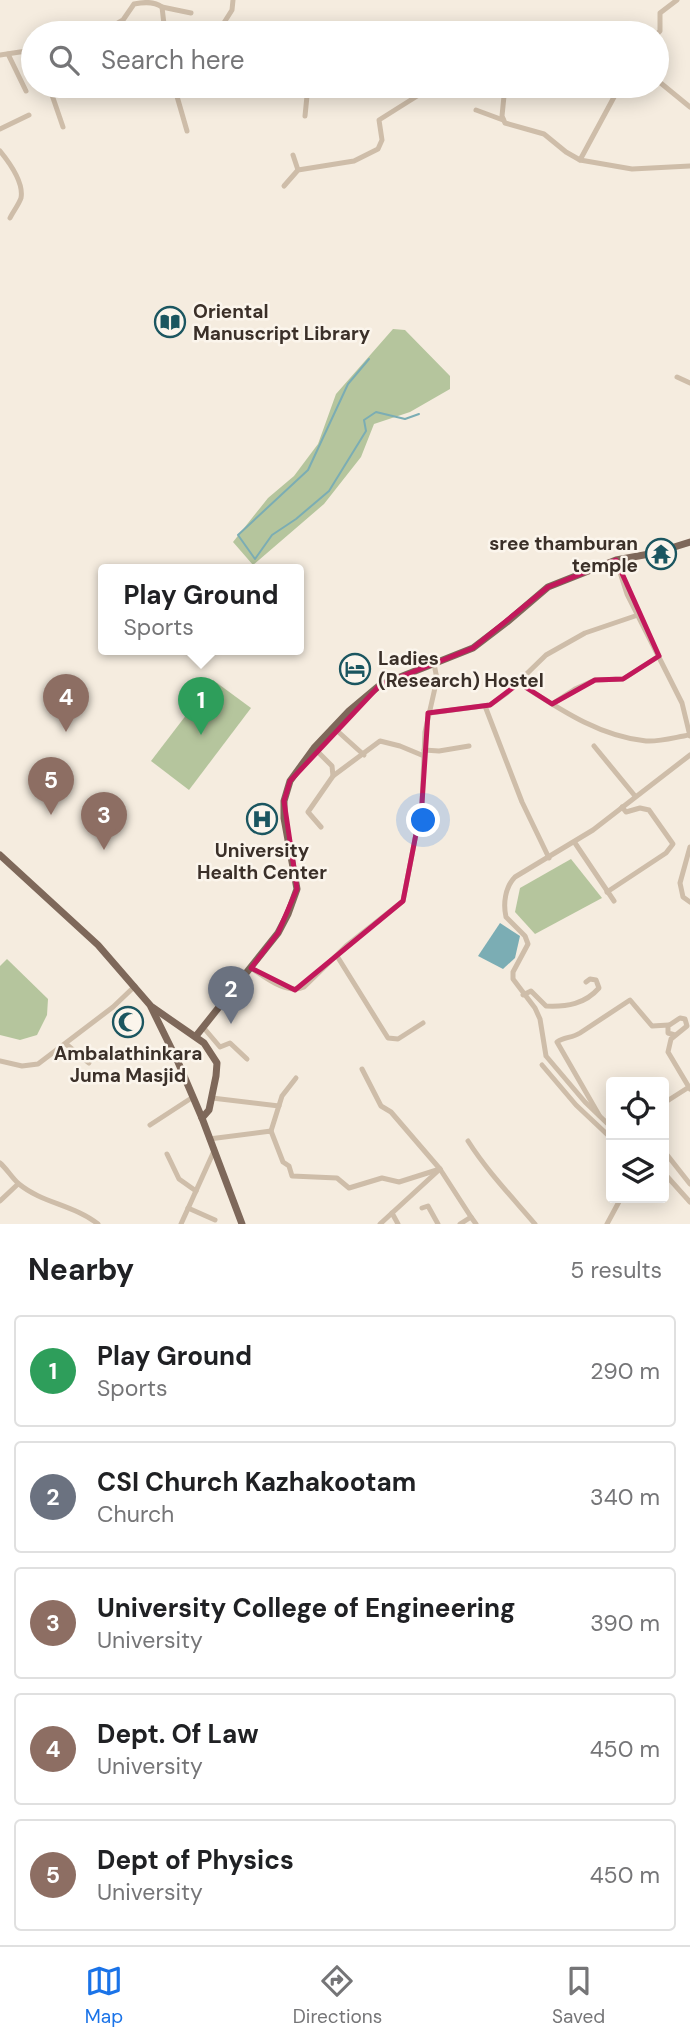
<!DOCTYPE html>
<style>
body{margin:0;font-family:"DM Sans",sans-serif;background:#f2f2f2;color:#202124}
.controls{position:absolute;right:21px;bottom:21px;display:grid;overflow:hidden;border-radius:7px;box-shadow:0 4px 18px #0003}
.controls button{width:63px;height:63px;display:grid;place-items:center;padding:0;border:0;border-bottom:2px solid #e0e0e0;background:#fff;color:#202124;font:35px sans-serif}
.you{position:absolute;left:424px;top:821px;width:24px;height:24px;margin:-18px;border:5px solid #fff;border-radius:50%;background:#1a73e8;box-shadow:0 0 0 10px #1a73e833}
.badge{display:grid;place-items:center;width:46px;height:46px;border-radius:50%;background:#1a73e8;color:#fff;font-size:23px;font-weight:700}
.pin{position:absolute;translate:-50% -58px;filter:drop-shadow(0 2px 4px #0008)}
.pin::after{content:'';position:absolute;top:37px;width:24px;height:21px;background:inherit;clip-path:polygon(0 0,100% 0,50% 100%)}
.popup{position:absolute;left:98px;top:564px;width:206px;height:91px;box-sizing:border-box;display:grid;place-content:center;border-radius:7px;background:#fff;filter:drop-shadow(0 2px 5px #0005);font-size:23px;white-space:nowrap;color:#757577}
.popup b{font-size:26px;color:#202124}
.popup::after{content:'';position:absolute;left:50%;top:100%;margin-left:-14px;border:14px solid transparent;border-top-color:#fff}
.list{margin:0;padding:0;list-style:none}
h2{display:flex;justify-content:space-between;align-items:center;height:91px;margin:0;padding:0 28px;font-size:30px}
h2 small{font-size:23px;font-weight:400;color:#757577}
.list li{display:grid;grid-template-columns:46px 1fr auto;gap:21px;align-items:center;box-sizing:border-box;height:112px;margin:0 14px 14px;padding:0 14px;border:2px solid #e0e0e0;border-radius:7px}
.list b{display:block;font-size:26px;white-space:nowrap}
.list p{margin:0;font-size:23px;white-space:nowrap;color:#757577}
.list em{font-size:23px;font-style:normal;color:#757577}
.icon{flex:none;width:38px;height:38px;fill:none;stroke:currentColor;stroke-width:2;stroke-linecap:round;stroke-linejoin:round}
.map{position:relative;flex:none;width:690px;height:1224px;overflow:hidden}
.search{position:absolute;background:#fff;box-shadow:0 4px 18px #0003;left:21px;right:21px;top:21px;height:77px;display:flex;align-items:center;gap:18px;box-sizing:border-box;padding:0 24px;border-radius:38px;color:#757577;font-size:26px}
.sheet{height:721px;background:#fff}
nav{display:flex;justify-content:space-around;align-items:center;box-sizing:border-box;height:98px;border-top:2px solid #e0e0e0;background:#fff;font-size:19px;color:#757577}
nav a{display:grid;justify-items:center;gap:4px}
nav .on{color:#1a73e8}
.map>svg:first-child{display:block}
</style>
<div class="map">
<svg width="690" height="1224" viewBox="0 0 690 1224">
<rect width="100%" height="100%" fill="#f5ecdf"/>
<g fill="#b5c59d">
<path d="M 393,329 L 405,330 L 450,376 L 450,389 L 410,412 L 374,424 L 361,457 L 324,504 L 253,565 L 233,542 L 268,498 L 294,476 L 318,444 L 336,394 Z"/>
<path d="M 213,680 L 251,708 L 189,790 L 151,761 Z"/>
<path d="M 571,859 L 602,898 L 535,934 L 515,912 L 520,888 Z"/>
<path d="M 7,959 L 48,999 L 47,1015 L 37,1035 L 20,1040 L 0,1035 L 0,966 Z"/>
</g>
<path fill="#7badb4" d="M 500,923 L 520,936 L 515,958 L 503,969 L 478,956 Z"/>
<g fill="none" stroke-linecap="round" stroke-linejoin="round">
<path stroke="#7badb4" stroke-width="2" d="M 369,359 L 348,384 L 308,470 L 238,535 L 255,559 L 272,535 L 296,519 L 329,491 L 366,431 L 364,420 L 376,412 L 405,419 L 419,414"/>
<g stroke="#cebda9" stroke-width="5">
<path d="M 162,7 L 191,13"/>
<path d="M 220,29 L 232,10 L 233,0"/>
<path d="M 101,33 L 123,20 L 134,4 C 144,2 154,1 162,7 L 165,33"/>
<path d="M 207,33 L 212,26 L 231,33"/>
<path d="M 657,34 L 660,31 L 660,13 L 677,0"/>
<path d="M 8,54 L 26,91"/>
<path d="M 0,55 L 33,50"/>
<path d="M 657,80 L 690,107"/>
<path d="M 51,86 L 52,95 L 63,127"/>
<path d="M 146,86 L 149,94"/>
<path d="M 174,86 L 187,131"/>
<path d="M 359,86 L 371,88 L 377,86"/>
<path d="M 505,86 L 502,116 L 505,123 L 544,134 L 566,152 L 580,160 L 632,169 L 690,166"/>
<path d="M 476,110 L 503,120"/>
<path d="M 305,116 L 308,86"/>
<path d="M 0,129 L 29,115"/>
<path d="M 0,151 C 9,162 24,182 21,198 C 19,204 13,212 10,218"/>
<path d="M 293,155 L 298,170"/>
<path d="M 580,160 L 620,86"/>
<path d="M 284,186 L 298,170 L 354,161 L 378,149 L 382,140 L 379,120 L 433,86"/>
<path d="M 677,377 L 690,383"/>
<path d="M 616,560 L 627,594 L 682,703 L 690,736"/>
<path d="M 519,683 C 558,708 598,736 646,741 C 660,742 676,737 689,735"/>
<path d="M 552,704 L 575,689 L 595,680 L 623,679 L 659,656"/>
<path d="M 485,706 L 522,802 L 549,858"/>
<path d="M 430,713 L 490,705 L 507,693 L 546,655 L 585,633 L 638,615"/>
<path d="M 334,728 L 364,755"/>
<path d="M 594,746 L 635,796"/>
<path d="M 314,748 L 332,766 L 333,776 L 308,812 L 321,827"/>
<path d="M 424,750 L 439,751 L 469,746"/>
<path d="M 333,776 L 380,741 L 400,746 L 424,756"/>
<path d="M 575,843 L 614,901"/>
<path d="M 690,847 L 680,883 L 683,897 L 690,902"/>
<path d="M 607,892 L 666,853 L 673,844 L 649,810 L 640,808 L 626,812 L 622,807"/>
<path d="M 337,956 L 388,1038 L 398,1039 L 423,1023"/>
<path d="M 251,968 C 265,977 286,995 304,987 L 346,946 L 403,901 L 422,803 L 425,732 L 437,679 L 434,664"/>
<path d="M 523,995 L 531,991 L 546,1006 C 567,1007 585,1004 599,988 L 596,980 L 590,979 L 586,982"/>
<path d="M 203,1027 L 220,1047 L 230,1043 L 247,1059"/>
<path d="M 675,1035 L 668,1033 L 668,1026 L 680,1018 L 685,1019 L 687,1026 L 671,1039 L 668,1052 L 690,1089"/>
<path d="M 66,1044 L 89,1063"/>
<path d="M 0,1061 L 22,1066 L 38,1064 L 113,1007 L 135,986"/>
<path d="M 542,1065 L 576,1105 L 611,1138"/>
<path d="M 362,1069 L 381,1106 L 391,1112 L 440,1169 L 471,1217"/>
<path d="M 212,1098 L 279,1106"/>
<path d="M 664,1103 L 689,1087"/>
<path d="M 599,1115 L 557,1042 C 564,1037 572,1038 580,1033 L 630,1000 L 652,1026 L 669,1025"/>
<path d="M 150,1125 L 193,1097"/>
<path d="M 611,1127 L 585,1102 L 546,1056 L 540,1019 L 535,1008 L 513,979 L 513,972 L 528,944 L 525,936 L 506,917 C 503,904 505,887 515,877 L 593,830 L 690,755"/>
<path d="M 271,1131 L 282,1096 L 296,1078"/>
<path d="M 209,1139 L 271,1131 L 283,1162 L 289,1166 L 292,1176 L 337,1178 L 349,1188 L 382,1178 L 399,1182 L 440,1169"/>
<path d="M 468,1141 C 487,1171 512,1197 535,1224"/>
<path d="M 664,1151 L 690,1184"/>
<path d="M 167,1154 L 179,1179 L 196,1191"/>
<path d="M 0,1163 C 7,1169 12,1178 19,1184 C 42,1203 74,1205 98,1224"/>
<path d="M 664,1173 L 690,1202"/>
<path d="M 0,1201 L 18,1184"/>
<path d="M 188,1208 L 215,1220"/>
<path d="M 422,1208 L 428,1206 L 438,1224"/>
<path d="M 392,1213 L 398,1224"/>
<path d="M 181,1224 L 214,1151"/>
<path d="M 380,1224 L 440,1169"/>
<path d="M 460,1224 L 471,1217 L 476,1224"/>
<path d="M 607,1224 L 621,1198"/>
</g>
<g stroke="#7e685a" stroke-width="7">
<path d="M 0,855 L 98,945 L 150,1005 L 178,1062 L 202,1118 L 242,1224"/>
<path d="M 152,1007 L 204,1043 L 217,1063 L 216,1076 L 209,1110 L 202,1118"/>
<path d="M 196,1036 L 278,933 L 288,914 L 297,889 L 284,818 L 284,801 L 290,781 L 314,748 L 349,711 L 380,685 L 473,648 L 507,622 L 548,587 L 616,560 L 655,553 L 690,542"/>
</g>
</g>
<path fill="none" stroke="#c2185b" stroke-width="5" stroke-linejoin="round" d="M 616,560 L 659,656 L 623,679 L 595,680 L 552,704 L 519,683 L 490,705 L 428,713 L 422,803 L 403,901 L 295,990 L 251,968 L 278,933 L 297,889 L 284,801 L 290,781 L 380,685 L 473,648 L 548,587 Z"/>
<defs>
<g id="library-ring" transform="scale(1.575)"><circle r="9.5" fill="#fbf5ec" stroke="#1b5660" stroke-width="1.5"/><path d="M-6-4Q-3-5.5-.7-3.5V5Q-3 3-6 4ZM6-4Q3-5.5 .7-3.5V5Q3 3 6 4Z" fill="#1b5660"/></g>
<g id="temple-ring" transform="scale(1.575)"><circle r="9.5" fill="#fbf5ec" stroke="#1b5660" stroke-width="1.5"/><path d="M0-6L5-2H3V0L6.5 2.5H4V6H1.5V3h-3V6H-4V2.5H-6.5L-3 0V-2H-5Z" fill="#1b5660"/></g>
<g id="hotel-ring" transform="scale(1.575)"><circle r="9.5" fill="#fbf5ec" stroke="#1b5660" stroke-width="1.5"/><path d="M-6-4.5h1.5V1H6V5H4.5V3h-9V5H-6ZM-4 0a1.8 1.8 0 1 1 3.6 0ZM.5 0V-2.5h3Q6-2.5 6 0Z" fill="#1b5660"/></g>
<g id="hospital-ring" transform="scale(1.575)"><circle r="9.5" fill="#fbf5ec" stroke="#1b5660" stroke-width="1.5"/><path d="M-5-5h3v3.5h4V-5h3V5h-3V1.5h-4V5h-3Z" fill="#1b5660"/></g>
<g id="mosque-ring" transform="scale(1.575)"><circle r="9.5" fill="#fbf5ec" stroke="#1b5660" stroke-width="1.5"/><path d="M3.5-4.9A6 6 0 1 0 3.5 4.9A5 5 0 1 1 3.5-4.9Z" fill="#1b5660"/></g>
</defs>
<g fill-rule="evenodd">
<use href="#library-ring" x="170" y="322"/>
<use href="#temple-ring" x="661" y="554"/>
<use href="#hotel-ring" x="355" y="669"/>
<use href="#hospital-ring" x="262" y="819"/>
<use href="#mosque-ring" x="128" y="1022"/>
</g>
<g text-anchor="middle" dominant-baseline="central" stroke-width="5" stroke-linejoin="round" paint-order="stroke">
<g font-size="19" font-weight="bold" fill="#3b3029" stroke="#fbf5ec" text-anchor="start">
<text x="193" y="311">Oriental<tspan x="193" dy="22">Manuscript Library</tspan></text>
<text x="638" y="543" text-anchor="end">sree thamburan<tspan x="638" dy="22">temple</tspan></text>
<text x="378" y="658">Ladies<tspan x="378" dy="22">(Research) Hostel</tspan></text>
<text x="262" y="850" text-anchor="middle">University<tspan x="262" dy="22">Health Center</tspan></text>
<text x="128" y="1053" text-anchor="middle">Ambalathinkara<tspan x="128" dy="22">Juma Masjid</tspan></text>
</g>
</g>
</svg>
<div class="controls">
<button><svg class="icon" aria-label="locate" viewBox="0 0 24 24"><circle cx="12" cy="12" r="6"/><path d="M12 2v4M12 18v4M2 12h4M18 12h4"/></svg></button>
<button><svg class="icon" aria-label="layers" viewBox="0 0 24 24"><path d="M12 4l9 5-9 5-9-5zM3 14l9 5 9-5"/></svg></button>
</div>
<div class="you"></div>
<div class="pin badge" style="left:201px;top:735px;background:#2e9e5b">1</div>
<div class="popup"><b>Play Ground</b>Sports</div>
<div class="pin badge" style="left:231px;top:1024px;background:#6b7280">2</div>
<div class="pin badge" style="left:104px;top:850px;background:#8d6e63">3</div>
<div class="pin badge" style="left:66px;top:732px;background:#8d6e63">4</div>
<div class="pin badge" style="left:51px;top:815px;background:#8d6e63">5</div>
<div class="search"><svg class="icon" aria-label="search" viewBox="0 0 24 24"><circle cx="10" cy="10" r="6"/><path d="M15 15l6 6"/></svg>Search here</div>
</div>
<section class="sheet">
<h2>Nearby<small>5 results</small></h2>
<ul class="list">
<li><span class="badge" style="background:#2e9e5b">1</span><div><b>Play Ground</b><p>Sports</p></div><em>290 m</em></li>
<li><span class="badge" style="background:#6b7280">2</span><div><b>CSI Church Kazhakootam</b><p>Church</p></div><em>340 m</em></li>
<li><span class="badge" style="background:#8d6e63">3</span><div><b>University College of Engineering</b><p>University</p></div><em>390 m</em></li>
<li><span class="badge" style="background:#8d6e63">4</span><div><b>Dept. Of Law</b><p>University</p></div><em>450 m</em></li>
<li><span class="badge" style="background:#8d6e63">5</span><div><b>Dept of Physics</b><p>University</p></div><em>450 m</em></li>
</ul>
</section>
<nav>
<a class="on"><svg class="icon" aria-label="map" viewBox="0 0 24 24"><path d="M3 6l6-2 6 2 6-2v14l-6 2-6-2-6 2zM9 4v14M15 6v14"/></svg>Map</a>
<a><svg class="icon" aria-label="directions" viewBox="0 0 24 24"><path d="M12 3l9 9-9 9-9-9zM9 14v-3h6M13 9l2 2-2 2"/></svg>Directions</a>
<a><svg class="icon" aria-label="saved" viewBox="0 0 24 24"><path d="M7 4h10v16l-5-4-5 4z"/></svg>Saved</a>
</nav>
